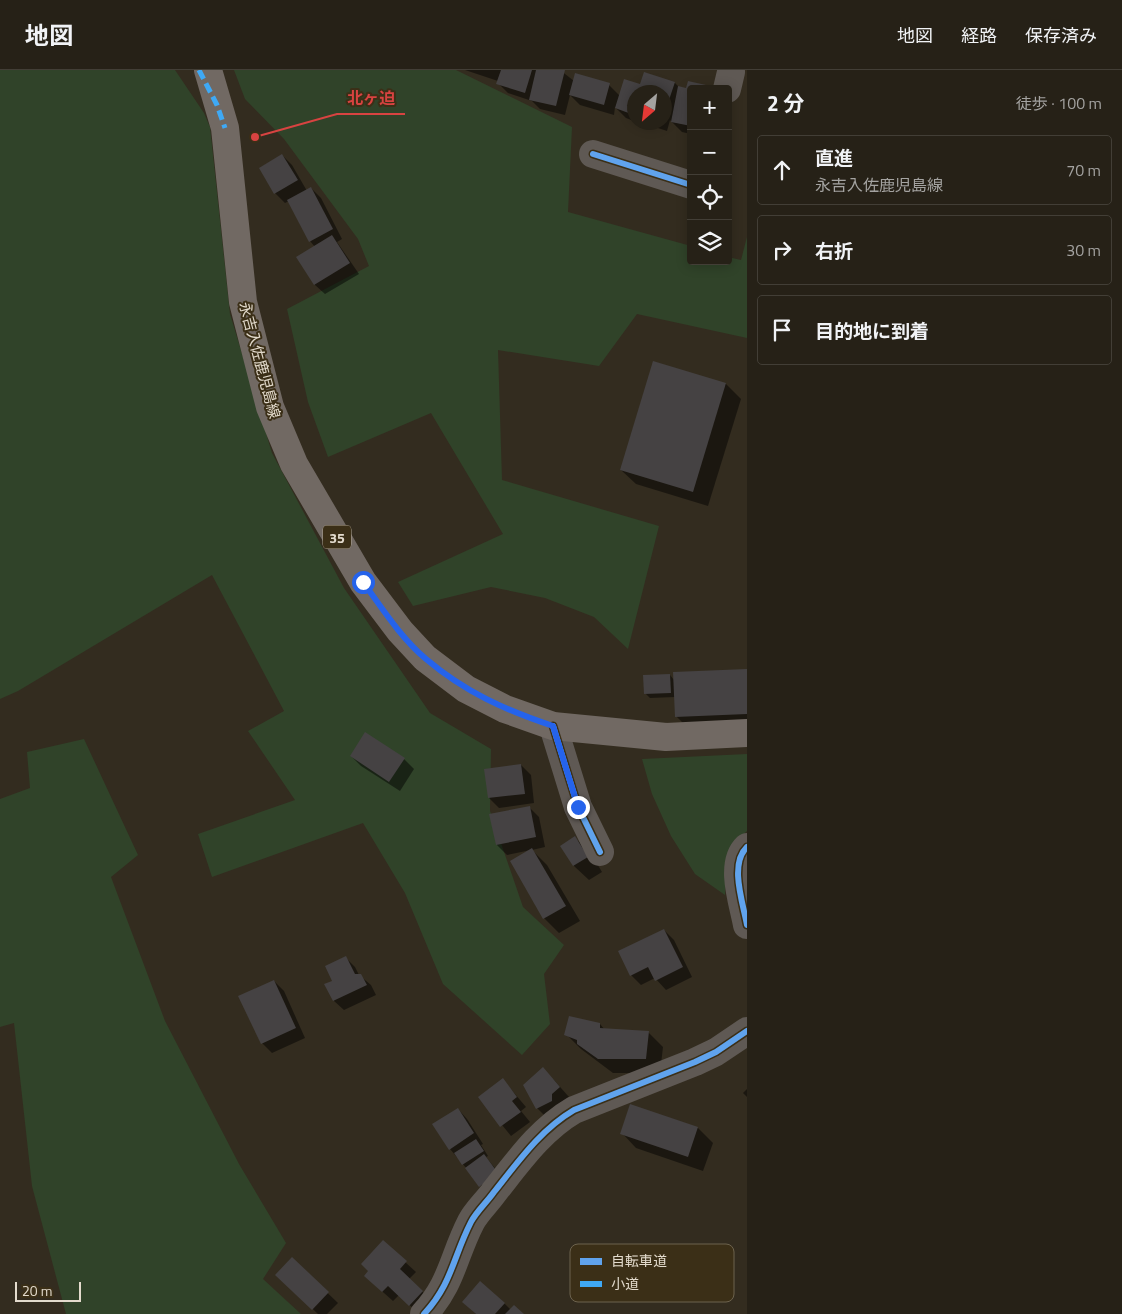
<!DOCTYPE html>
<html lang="ja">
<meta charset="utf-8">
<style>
body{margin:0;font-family:"Titillium Web","Noto Sans JP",sans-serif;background:#2e2920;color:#f1f3f6}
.controls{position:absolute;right:15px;top:15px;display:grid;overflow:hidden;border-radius:5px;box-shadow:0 2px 12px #0003}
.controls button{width:45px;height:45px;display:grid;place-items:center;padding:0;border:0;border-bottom:1px solid #423e36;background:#262117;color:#f1f3f6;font:25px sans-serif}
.compass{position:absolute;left:627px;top:15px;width:45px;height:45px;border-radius:50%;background:#262117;box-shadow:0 2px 12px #0003;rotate:208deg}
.scale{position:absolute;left:15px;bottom:12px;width:66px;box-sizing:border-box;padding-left:5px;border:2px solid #e3dbcd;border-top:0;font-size:14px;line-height:18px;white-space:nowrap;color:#e3dbcd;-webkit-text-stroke:4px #3b2f17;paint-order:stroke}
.stop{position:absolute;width:15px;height:15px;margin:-11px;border:4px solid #2563eb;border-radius:50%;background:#fff}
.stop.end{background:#2563eb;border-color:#fff;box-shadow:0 1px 5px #0008}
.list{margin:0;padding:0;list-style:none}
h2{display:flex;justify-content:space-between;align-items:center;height:65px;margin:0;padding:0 20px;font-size:21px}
h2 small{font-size:16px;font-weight:400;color:#a4a3a1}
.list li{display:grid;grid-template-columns:32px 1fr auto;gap:15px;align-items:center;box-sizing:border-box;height:70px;margin:0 10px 10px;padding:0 10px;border:1px solid #423e36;border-radius:5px}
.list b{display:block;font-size:19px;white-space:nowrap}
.list p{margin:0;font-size:16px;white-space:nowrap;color:#a4a3a1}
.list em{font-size:16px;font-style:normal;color:#a4a3a1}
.icon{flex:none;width:28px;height:28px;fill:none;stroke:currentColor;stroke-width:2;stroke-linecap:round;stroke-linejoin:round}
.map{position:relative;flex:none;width:747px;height:1244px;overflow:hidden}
header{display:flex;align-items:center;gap:30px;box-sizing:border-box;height:70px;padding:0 25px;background:#262117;border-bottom:1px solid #423e36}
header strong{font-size:24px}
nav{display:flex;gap:28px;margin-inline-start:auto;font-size:18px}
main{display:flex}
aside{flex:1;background:#262117}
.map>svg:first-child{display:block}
</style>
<header>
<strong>地図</strong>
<nav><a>地図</a><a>経路</a><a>保存済み</a></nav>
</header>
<main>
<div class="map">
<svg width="747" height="1244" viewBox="0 0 747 1244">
<rect width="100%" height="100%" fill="#332c1f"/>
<g fill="#304329">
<path d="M 0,0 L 175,0 L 204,43 L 210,57 L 230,244 L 272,383 L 344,518 L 430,643 L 491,679 L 490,741 L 523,837 L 564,875 L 544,904 L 550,954 L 522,985 L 443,914 L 405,823 L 363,753 L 212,807 L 198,764 L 295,730 L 248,661 L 284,641 L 212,505 L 18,621 L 0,629 Z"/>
<path d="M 234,0 L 456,0 L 572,57 L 568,142 L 691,176 L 691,191 L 728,191 L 728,187 L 741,190 L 747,167 L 747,268 L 637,244 L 599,296 L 498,280 L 502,410 L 659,456 L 628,579 L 594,547 L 545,528 L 491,517 L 413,536 L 398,512 L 503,464 L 431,343 L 328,387 L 308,332 L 287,239 L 369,196 L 358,169 L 284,69 L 245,29 Z"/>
<path d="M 84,669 L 138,785 L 111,807 L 165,951 L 239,1094 L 286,1173 L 263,1209 L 301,1244 L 66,1244 L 32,1116 L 14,953 L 0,957 L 0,729 L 30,718 L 27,682 Z"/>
<path d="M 747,684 L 747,761 C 727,778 727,800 725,825 L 695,804 L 671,766 L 652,724 L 642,689 Z"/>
</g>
<g fill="#0007">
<path d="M 465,0 L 560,0 L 574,11 L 575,5 L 609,15 L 620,26 L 625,11 L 641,16 L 645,3 L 675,13 L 680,18 L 687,19 L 689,13 L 705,16 L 708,19 L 691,19 L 691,64 L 682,62 L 670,50 L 667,61 L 640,52 L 664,52 L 664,22 L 634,22 L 634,51 L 626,48 L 615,37 L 614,45 L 580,35 L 570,25 L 565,45 L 540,39 L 532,31 L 508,23 L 498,13 L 498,11 Z"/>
<path d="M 282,85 L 292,95 L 307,121 L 311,118 L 321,128 L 342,169 L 337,172 L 359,204 L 325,224 L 315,215 L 298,187 L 315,177 L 310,171 L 289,131 L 285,133 L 275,123 L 260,98 Z"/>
<path d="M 654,292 L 726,314 L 741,329 L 708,436 L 636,414 L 621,400 Z"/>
<path d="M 747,600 L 747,659 L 691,661 L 676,646 L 675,627 L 650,628 L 645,623 L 670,605 L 674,610 Z"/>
<path d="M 366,664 L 404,689 L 414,699 L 400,721 L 361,696 L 351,686 Z"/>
<path d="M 521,695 L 531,705 L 534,733 L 499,738 L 489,728 Z"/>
<path d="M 529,737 L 539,747 L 545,777 L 532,780 L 547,795 L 580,851 L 559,863 L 544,848 L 531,780 L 507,785 L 497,775 L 491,745 Z"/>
<path d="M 575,768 L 590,782 L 602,802 L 589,810 L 574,796 L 562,776 Z"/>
<path d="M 664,860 L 674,870 L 692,907 L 666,920 L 655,908 L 641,915 L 631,905 Z"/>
<path d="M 345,887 L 355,897 L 359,905 L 371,915 L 376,925 L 344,940 L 334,931 L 334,911 Z"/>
<path d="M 274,911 L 284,921 L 305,968 L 272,983 L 262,973 Z"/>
<path d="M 600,954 L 605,960 L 648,962 L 663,977 L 660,1003 L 613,1003 L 581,979 L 566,964 Z"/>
<path d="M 553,1009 L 569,1027 L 547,1048 L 537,1038 Z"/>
<path d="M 503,1010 L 526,1037 L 521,1041 L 530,1052 L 511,1066 L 480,1028 Z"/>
<path d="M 747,1019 L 747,1027 L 743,1023 Z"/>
<path d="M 631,1036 L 698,1058 L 713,1073 L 703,1101 L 636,1078 L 622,1063 Z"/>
<path d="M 458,1039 L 467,1049 L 483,1074 L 481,1075 L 488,1086 L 486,1087 L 507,1113 L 490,1126 L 450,1079 L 434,1054 Z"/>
<path d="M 383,1172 L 416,1202 L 409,1209 L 432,1231 L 419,1244 L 399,1225 L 393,1231 L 375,1215 L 370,1201 Z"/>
<path d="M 292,1189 L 338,1233 L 327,1244 L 318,1244 L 277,1205 Z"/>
<path d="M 463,1232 L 504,1233 L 511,1240 L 522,1244 L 476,1244 Z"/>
</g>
<g fill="#454243">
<path d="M 501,0 L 532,0 L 525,23 L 496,14 Z"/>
<path d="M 536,0 L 565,0 L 556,36 L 529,30 Z"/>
<path d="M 644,2 L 675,12 L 668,33 L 664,32 L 664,22 L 634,22 L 634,45 L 615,38 L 624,9 L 640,14 Z"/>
<path d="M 575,3 L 610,13 L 604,35 L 569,25 Z"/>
<path d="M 688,11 L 706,15 L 705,19 L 691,19 L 691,56 L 671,52 L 678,16 L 686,18 Z"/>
<path d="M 282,84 L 298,110 L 274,124 L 259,98 Z"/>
<path d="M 311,117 L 333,159 L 309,172 L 287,130 Z"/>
<path d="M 332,165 L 350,193 L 314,215 L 296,187 Z"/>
<path d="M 653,291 L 726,313 L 693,422 L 620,400 Z"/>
<path d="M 747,599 L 747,644 L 675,647 L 673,602 Z"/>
<path d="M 670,604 L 671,623 L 644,624 L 643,605 Z"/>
<path d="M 365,662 L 405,688 L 389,712 L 350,686 Z"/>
<path d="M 521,694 L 525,724 L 488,728 L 484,699 Z"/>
<path d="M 530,736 L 536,767 L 496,775 L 489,744 Z"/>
<path d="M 575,766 L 588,787 L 573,796 L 560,776 Z"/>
<path d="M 532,778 L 566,836 L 543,849 L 510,791 Z"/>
<path d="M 664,859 L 683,897 L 655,911 L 648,897 L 630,906 L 618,881 Z"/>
<path d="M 346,886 L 355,904 L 361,904 L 367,915 L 333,931 L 324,914 L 332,911 L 325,896 Z"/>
<path d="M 274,910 L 296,958 L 261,974 L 238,926 Z"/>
<path d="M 569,946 L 600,953 L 600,958 L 649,961 L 646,989 L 598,989 L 577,974 L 577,970 L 564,965 Z"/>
<path d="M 543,997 L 560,1017 L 552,1024 L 552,1031 L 536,1039 L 523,1015 Z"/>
<path d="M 503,1008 L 517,1027 L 512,1031 L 521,1042 L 500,1057 L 478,1027 Z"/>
<path d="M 630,1034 L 698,1057 L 688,1087 L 620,1064 Z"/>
<path d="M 458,1038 L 474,1063 L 449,1080 L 432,1054 Z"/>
<path d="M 476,1069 L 484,1081 L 462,1095 L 454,1083 Z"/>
<path d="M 484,1084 L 498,1103 L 479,1117 L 465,1098 Z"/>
<path d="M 383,1170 L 407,1191 L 400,1199 L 423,1221 L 409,1236 L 388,1216 L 382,1222 L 364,1206 L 368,1201 L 361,1194 Z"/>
<path d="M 292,1187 L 329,1222 L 312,1240 L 275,1205 Z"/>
<path d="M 480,1211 L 505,1233 L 495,1244 L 476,1244 L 462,1232 Z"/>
<path d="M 514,1235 L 524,1244 L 505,1244 Z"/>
</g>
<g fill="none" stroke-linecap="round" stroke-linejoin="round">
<g stroke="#5f5954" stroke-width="28">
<path d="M 727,19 L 731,2"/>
<path d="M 593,84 L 691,115"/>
<path d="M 553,656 L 578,737 L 600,782"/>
<path d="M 747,777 C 729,794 743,833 747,855"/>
<path d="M 424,1244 C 452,1214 453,1187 471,1152 C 476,1142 487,1132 494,1122 C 518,1092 540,1060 574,1040 L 695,992 L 716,982 L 747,961"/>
</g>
<path stroke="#716963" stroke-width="28" d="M 208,0 L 225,58 L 243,232 L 270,337 L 294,394 L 363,512 L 400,561 L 425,588 L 466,619 L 505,639 L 553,656 L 666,667 L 747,663"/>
<path stroke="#3fa9f5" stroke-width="5" stroke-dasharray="10 5" stroke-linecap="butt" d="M 199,0 L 217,35 L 225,58"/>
<g stroke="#3b2f17" stroke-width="9">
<g id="cycleway">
<path d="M 593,84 L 691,115"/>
<path d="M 553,656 L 578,737 L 600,782"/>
<path d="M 747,777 C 729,794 743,833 747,855"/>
<path d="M 424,1244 C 452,1214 453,1187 471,1152 C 476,1142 487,1132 494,1122 C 518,1092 540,1060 574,1040 L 695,992 L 716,982 L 747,961"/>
</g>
</g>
<use href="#cycleway" stroke="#60a3ed" stroke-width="6"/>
</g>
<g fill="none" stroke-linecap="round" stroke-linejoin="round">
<path stroke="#2563eb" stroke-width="6" d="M 363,512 C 382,538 401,568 426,589 C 465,622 505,640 553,656 L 578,737"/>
</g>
<g text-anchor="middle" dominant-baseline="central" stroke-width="4" stroke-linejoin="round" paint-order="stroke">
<rect fill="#3b2f17" stroke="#b1a796" stroke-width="1" x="323" y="455.5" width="28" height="23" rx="4"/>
<g font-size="14" font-weight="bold" fill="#e3dbcd">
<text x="337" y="467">35</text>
</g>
<g font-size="15" fill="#e3dbcd" stroke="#3b2f17">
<text transform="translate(260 290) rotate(75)">永吉入佐鹿児島線</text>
</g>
</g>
<rect x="570" y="1174" width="164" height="58" rx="8" fill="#3b2f17" stroke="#6d634e" stroke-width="1"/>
<rect x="580" y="1188" width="22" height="7" fill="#60a3ed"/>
<rect x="580" y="1211" width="22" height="6" fill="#3fa9f5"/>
<g font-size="14" fill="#e3dbcd">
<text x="611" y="1196">自転車道</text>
<text x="611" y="1219">小道</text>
</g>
<path fill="none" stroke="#d84341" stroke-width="2" d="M255 67L337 44H405"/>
<circle fill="#d84341" stroke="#3b2f17" stroke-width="2" cx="255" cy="67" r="5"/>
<g font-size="16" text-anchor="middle" font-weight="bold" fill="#d84341" stroke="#3b2f17" stroke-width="4" stroke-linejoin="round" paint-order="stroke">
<text x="371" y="34">北ヶ迫</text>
</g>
</svg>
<div class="controls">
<button>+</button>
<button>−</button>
<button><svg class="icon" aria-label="locate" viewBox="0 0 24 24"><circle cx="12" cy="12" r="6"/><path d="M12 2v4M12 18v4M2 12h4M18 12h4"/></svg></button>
<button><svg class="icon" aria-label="layers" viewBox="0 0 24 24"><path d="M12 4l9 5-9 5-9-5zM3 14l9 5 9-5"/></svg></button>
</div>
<svg class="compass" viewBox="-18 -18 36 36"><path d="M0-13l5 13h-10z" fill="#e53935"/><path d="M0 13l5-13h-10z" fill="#a4a3a1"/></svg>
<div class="scale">20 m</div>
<div class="stop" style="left:363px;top:512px"></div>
<div class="stop end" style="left:578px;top:737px"></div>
</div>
<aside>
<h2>2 分<small>徒歩 · 100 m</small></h2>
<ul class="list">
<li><svg class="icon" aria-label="ahead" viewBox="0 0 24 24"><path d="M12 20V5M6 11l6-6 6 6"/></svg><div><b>直進</b><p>永吉入佐鹿児島線</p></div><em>70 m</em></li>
<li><svg class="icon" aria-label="right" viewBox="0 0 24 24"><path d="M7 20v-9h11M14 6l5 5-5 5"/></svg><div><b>右折</b></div><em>30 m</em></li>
<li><svg class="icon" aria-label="arrive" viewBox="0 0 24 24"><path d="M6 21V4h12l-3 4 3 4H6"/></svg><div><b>目的地に到着</b></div></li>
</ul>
</aside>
</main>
